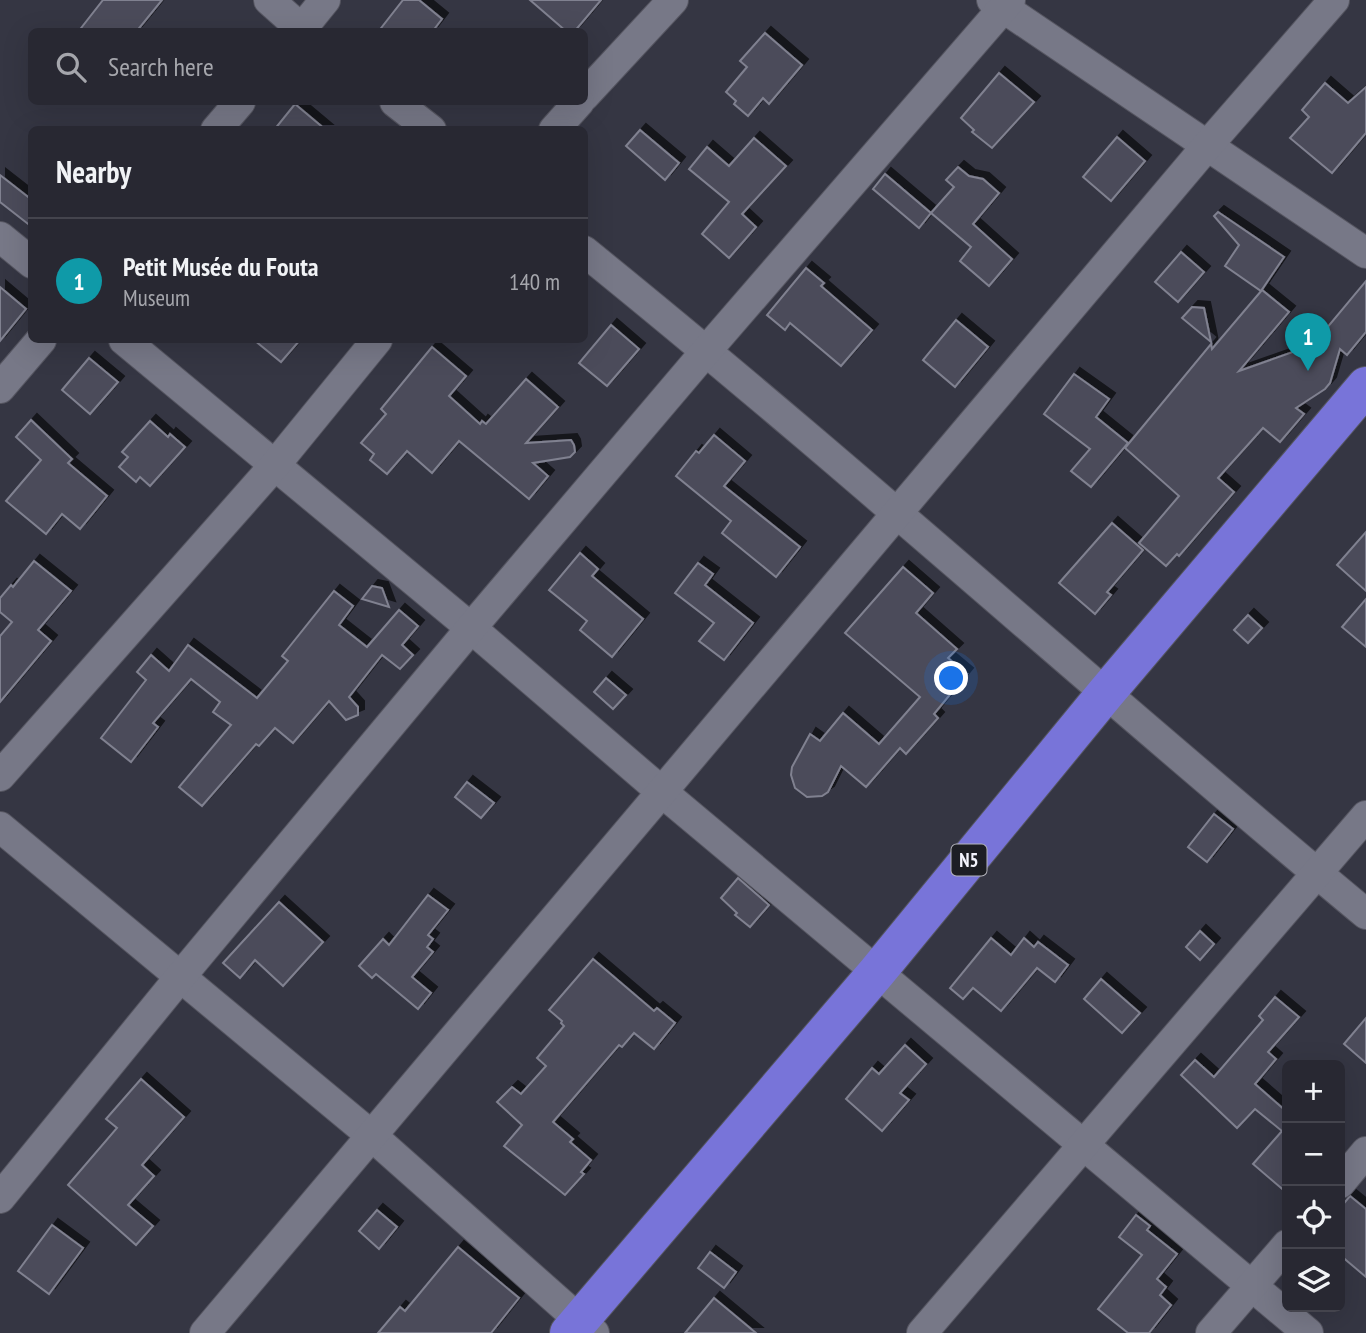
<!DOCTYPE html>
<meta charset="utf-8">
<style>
body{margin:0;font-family:"PT Sans Narrow",sans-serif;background:#30303a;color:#f1f3f6}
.controls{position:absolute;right:21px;bottom:21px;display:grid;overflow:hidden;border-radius:10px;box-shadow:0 7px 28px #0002}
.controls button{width:63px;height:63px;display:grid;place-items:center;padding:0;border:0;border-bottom:2px solid #44444d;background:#282832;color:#f1f3f6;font:35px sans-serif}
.you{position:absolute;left:952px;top:679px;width:24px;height:24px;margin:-18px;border:5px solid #fff;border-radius:50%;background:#1a73e8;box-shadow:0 0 0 10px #1a73e833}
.badge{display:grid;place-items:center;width:46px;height:46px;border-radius:50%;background:#c9bb3b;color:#fff;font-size:23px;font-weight:700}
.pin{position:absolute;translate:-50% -58px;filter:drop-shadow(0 2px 4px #0008)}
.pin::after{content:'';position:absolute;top:37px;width:24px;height:21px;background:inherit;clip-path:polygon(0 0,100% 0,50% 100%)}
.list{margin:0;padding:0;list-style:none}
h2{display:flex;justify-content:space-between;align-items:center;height:91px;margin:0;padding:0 28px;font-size:30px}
h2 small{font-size:23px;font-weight:400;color:#a5a6ac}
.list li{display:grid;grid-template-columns:46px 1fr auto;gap:21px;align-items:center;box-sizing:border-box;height:126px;padding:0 28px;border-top:2px solid #44444d}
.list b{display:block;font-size:26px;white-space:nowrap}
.list p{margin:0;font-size:23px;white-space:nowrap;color:#a5a6ac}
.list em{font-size:23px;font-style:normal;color:#a5a6ac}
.icon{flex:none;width:38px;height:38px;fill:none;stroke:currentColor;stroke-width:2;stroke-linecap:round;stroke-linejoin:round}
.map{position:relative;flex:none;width:1366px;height:1333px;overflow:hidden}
.search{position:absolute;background:#282832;box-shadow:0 7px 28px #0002;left:28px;top:28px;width:560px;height:77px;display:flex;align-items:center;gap:18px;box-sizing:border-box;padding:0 24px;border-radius:10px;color:#a5a6ac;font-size:26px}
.panel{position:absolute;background:#282832;box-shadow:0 7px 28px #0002;left:28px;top:126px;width:560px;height:217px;border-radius:10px}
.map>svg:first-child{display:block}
</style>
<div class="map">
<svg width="1366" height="1333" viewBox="0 0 1366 1333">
<defs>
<filter id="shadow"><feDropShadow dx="6" dy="-6" stdDeviation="0" flood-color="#0009"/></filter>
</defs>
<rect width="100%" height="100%" fill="#353643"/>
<g fill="#4b4c5a" stroke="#808190" stroke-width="2" filter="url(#shadow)">
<path d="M 103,0 L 162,0 L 136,32 L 78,32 Z"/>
<path d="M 403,0 L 419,0 L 442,19 L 432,32 L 378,32 Z"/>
<path d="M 530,0 L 601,0 L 574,32 L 567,32 Z"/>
<path d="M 765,33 L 802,65 L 769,104 L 763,98 L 748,116 L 734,104 L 736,101 L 726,92 L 747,67 L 740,61 Z"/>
<path d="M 999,73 L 1034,102 L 992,148 L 972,132 L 974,130 L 961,118 Z"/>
<path d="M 1325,83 L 1348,103 L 1366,87 L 1366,133 L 1332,173 L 1290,138 L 1309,117 L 1302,110 Z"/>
<path d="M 295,104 L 326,130 L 274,130 Z"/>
<path d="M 640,130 L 679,163 L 665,180 L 626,146 Z"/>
<path d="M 1117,137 L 1145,161 L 1111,201 L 1083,177 Z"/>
<path d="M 754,138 L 786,166 L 742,214 L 756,227 L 729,258 L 702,234 L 729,202 L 689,169 L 707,147 L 729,166 Z"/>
<path d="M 958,167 L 969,176 L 983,179 L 999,193 L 973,224 L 1012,259 L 989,286 L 960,261 L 971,247 L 931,213 L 919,228 L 873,189 L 885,174 L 931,213 L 954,187 L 946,180 Z"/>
<path d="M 0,175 L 32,200 L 32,227 L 0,202 Z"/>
<path d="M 1218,212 L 1284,257 L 1261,291 L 1225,266 L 1239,245 L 1214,216 Z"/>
<path d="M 1181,252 L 1204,272 L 1178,302 L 1155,282 Z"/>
<path d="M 806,268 L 824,283 L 821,286 L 872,330 L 841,366 L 790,323 L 785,330 L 767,315 Z"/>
<path d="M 1366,281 L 1366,332 L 1347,355 L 1340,349 L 1330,383 L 1325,389 L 1296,408 L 1304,414 L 1280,442 L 1263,428 L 1218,478 L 1234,492 L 1179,556 L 1177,554 L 1166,566 L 1139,543 L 1179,496 L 1125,448 L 1211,344 L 1212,349 L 1262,290 L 1289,312 L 1239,371 L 1304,348 L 1311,347 Z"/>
<path d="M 0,287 L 26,309 L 0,341 Z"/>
<path d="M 1192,307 L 1204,308 L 1211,342 L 1182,318 Z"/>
<path d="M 956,320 L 988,347 L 955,387 L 923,360 Z"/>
<path d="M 611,325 L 639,349 L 607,386 L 579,363 Z"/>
<path d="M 254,340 L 300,340 L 281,362 Z"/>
<path d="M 432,347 L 466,376 L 449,396 L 480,424 L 482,421 L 486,424 L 526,379 L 558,407 L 526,443 L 571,440 L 574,445 L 575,452 L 570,457 L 533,463 L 548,476 L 529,499 L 459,441 L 432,473 L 407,451 L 387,474 L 370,460 L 374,454 L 361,443 L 386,414 L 381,409 Z"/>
<path d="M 89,358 L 118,382 L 90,414 L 62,390 Z"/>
<path d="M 1074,374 L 1109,399 L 1096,417 L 1128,443 L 1091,487 L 1071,471 L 1090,449 L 1044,414 Z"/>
<path d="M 31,420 L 72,459 L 68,463 L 107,496 L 80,529 L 62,514 L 46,534 L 6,501 L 41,460 L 16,437 Z"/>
<path d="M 150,421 L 168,437 L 170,434 L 185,447 L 150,486 L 140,477 L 136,482 L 119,467 L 128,457 L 122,452 Z"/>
<path d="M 714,435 L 745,461 L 724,486 L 800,547 L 776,577 L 722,533 L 731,521 L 676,476 L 696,451 L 699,453 Z"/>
<path d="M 1112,523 L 1143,550 L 1107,592 L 1111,595 L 1095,614 L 1059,583 Z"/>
<path d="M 1366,532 L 1366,591 L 1337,565 Z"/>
<path d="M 580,553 L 598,569 L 592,576 L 643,619 L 612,657 L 580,630 L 587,621 L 549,590 Z"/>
<path d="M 34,561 L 71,591 L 38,630 L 51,641 L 0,702 L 0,636 L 12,622 L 0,612 L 0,598 L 11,585 L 13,587 Z"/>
<path d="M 698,563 L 713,574 L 705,585 L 753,623 L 724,660 L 699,641 L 714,623 L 675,593 Z"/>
<path d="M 903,567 L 933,593 L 916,613 L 957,649 L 948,658 L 967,674 L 934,714 L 938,718 L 906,754 L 900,748 L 866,787 L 841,766 L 828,792 L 822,796 L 807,797 L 795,788 L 791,775 L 792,767 L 810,734 L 820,741 L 843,713 L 879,744 L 920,697 L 845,633 Z"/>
<path d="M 372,586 L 382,588 L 389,607 L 362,599 Z"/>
<path d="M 334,591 L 353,606 L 339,625 L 367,647 L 399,610 L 418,626 L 402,645 L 413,655 L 400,669 L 382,655 L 349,697 L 358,707 L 358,715 L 346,720 L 329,701 L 293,743 L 275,728 L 259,746 L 256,744 L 202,806 L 179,787 L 231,725 L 213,712 L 220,702 L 191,679 L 153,723 L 158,727 L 131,762 L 101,738 L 146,680 L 137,672 L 151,655 L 169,671 L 188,645 L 257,698 L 288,661 L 282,656 Z"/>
<path d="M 1366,599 L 1366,647 L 1342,627 Z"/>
<path d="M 1248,615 L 1262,628 L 1248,643 L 1234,630 Z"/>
<path d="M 606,678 L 626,695 L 613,709 L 594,692 Z"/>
<path d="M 467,782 L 494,803 L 481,818 L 455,797 Z"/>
<path d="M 1214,814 L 1233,829 L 1207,862 L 1188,847 Z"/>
<path d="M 738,878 L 769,905 L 750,927 L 735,915 L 737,913 L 721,898 Z"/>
<path d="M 428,895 L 448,910 L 428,935 L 433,939 L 427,947 L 433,952 L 412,977 L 431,993 L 418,1009 L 376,974 L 372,978 L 359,966 L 383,939 L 389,945 Z"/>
<path d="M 279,902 L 323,942 L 283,986 L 255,960 L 240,978 L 223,963 Z"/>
<path d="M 1200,931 L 1214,944 L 1200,960 L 1186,947 Z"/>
<path d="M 991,938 L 1011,955 L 1024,938 L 1034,947 L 1038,942 L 1068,965 L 1055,982 L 1037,968 L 1001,1011 L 973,988 L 963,999 L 950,988 Z"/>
<path d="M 593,959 L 654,1011 L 657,1008 L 675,1023 L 654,1049 L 634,1033 L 622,1047 L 619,1045 L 553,1122 L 573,1139 L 570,1142 L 591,1160 L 581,1172 L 584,1174 L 565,1195 L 504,1146 L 522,1125 L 497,1102 L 512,1087 L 521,1094 L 546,1066 L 537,1058 L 564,1026 L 561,1023 L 562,1021 L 549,1010 Z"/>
<path d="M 1101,979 L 1140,1013 L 1122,1033 L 1084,999 Z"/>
<path d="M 1275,997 L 1299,1017 L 1268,1052 L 1276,1059 L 1255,1084 L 1287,1112 L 1287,1193 L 1253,1164 L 1282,1131 L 1255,1109 L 1237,1128 L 1181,1075 L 1195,1060 L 1214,1077 L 1263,1020 L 1259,1016 Z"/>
<path d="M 1366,1018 L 1366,1063 L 1344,1044 Z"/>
<path d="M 905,1045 L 926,1064 L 900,1093 L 909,1100 L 882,1131 L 846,1099 L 872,1068 L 879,1074 Z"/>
<path d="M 141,1079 L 184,1117 L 142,1165 L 154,1176 L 128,1205 L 153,1226 L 136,1245 L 68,1185 L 117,1128 L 106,1119 Z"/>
<path d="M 1350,1196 L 1366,1209 L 1366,1277 L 1340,1255 L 1340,1208 Z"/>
<path d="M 377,1210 L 397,1227 L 379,1249 L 359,1231 Z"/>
<path d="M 1136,1215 L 1150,1226 L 1147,1230 L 1177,1254 L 1157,1279 L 1166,1287 L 1160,1295 L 1171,1305 L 1149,1333 L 1128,1333 L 1098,1309 L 1142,1255 L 1119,1237 Z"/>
<path d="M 52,1225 L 83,1248 L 49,1294 L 18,1271 Z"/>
<path d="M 458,1247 L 519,1298 L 491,1333 L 378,1333 L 400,1307 L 405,1311 Z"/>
<path d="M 710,1252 L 736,1272 L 724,1288 L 698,1268 Z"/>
<path d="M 714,1298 L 756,1333 L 685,1333 Z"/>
</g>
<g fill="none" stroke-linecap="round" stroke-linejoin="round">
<g stroke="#555560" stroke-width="32">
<g id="minor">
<path d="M 269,0 L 305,32"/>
<path d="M 992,0 L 1366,253"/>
<path d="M 299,32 L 325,0"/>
<path d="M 584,96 L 673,0"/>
<path d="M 395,102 L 431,130"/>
<path d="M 216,130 L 240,102"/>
<path d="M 554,130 L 579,102"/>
<path d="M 0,237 L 32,263"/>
<path d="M 584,251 C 850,466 1103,696 1366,914"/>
<path d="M 124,340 L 471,628 L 662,792 L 1308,1333"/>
<path d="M 0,388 L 41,340"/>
<path d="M 0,776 L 275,465 L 377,340"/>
<path d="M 0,827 L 372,1136 L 594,1333"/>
<path d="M 1340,1183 L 1366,1152"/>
<path d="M 0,1198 L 181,976 L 471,628 L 707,350 L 1010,0"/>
<path d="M 205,1333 L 1207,146 L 1334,0"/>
<path d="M 922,1333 L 1366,816"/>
<path d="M 1211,1333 L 1287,1245"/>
</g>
</g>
<g stroke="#555560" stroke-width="40">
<path id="highway" d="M 569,1333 L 877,972 L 1105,694 L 1366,386"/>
</g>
<use href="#minor" stroke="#777887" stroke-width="30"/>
<use href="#highway" stroke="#7874d9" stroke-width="38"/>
</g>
<g text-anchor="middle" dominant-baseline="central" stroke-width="7" stroke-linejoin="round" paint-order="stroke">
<rect fill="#1d1e24" stroke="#b4b4bc" stroke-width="2" x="951.5" y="844.5" width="35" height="31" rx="5"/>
<g font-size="19" font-weight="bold" fill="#f4f4fd">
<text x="969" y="860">N5</text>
</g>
</g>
</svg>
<div class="controls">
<button>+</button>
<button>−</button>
<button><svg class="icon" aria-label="locate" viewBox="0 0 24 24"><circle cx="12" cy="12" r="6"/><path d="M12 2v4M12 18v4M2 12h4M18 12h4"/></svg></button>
<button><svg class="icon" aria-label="layers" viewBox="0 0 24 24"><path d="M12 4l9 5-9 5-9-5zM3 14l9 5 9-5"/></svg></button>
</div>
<div class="you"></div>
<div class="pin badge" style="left:1308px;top:371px;background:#0f9aa8">1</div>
<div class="search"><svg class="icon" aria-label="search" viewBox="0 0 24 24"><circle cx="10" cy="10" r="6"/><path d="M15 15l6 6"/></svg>Search here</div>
<section class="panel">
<h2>Nearby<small></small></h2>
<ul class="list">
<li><span class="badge" style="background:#0f9aa8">1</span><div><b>Petit Musée du Fouta</b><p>Museum</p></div><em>140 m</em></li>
</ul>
</section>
</div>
